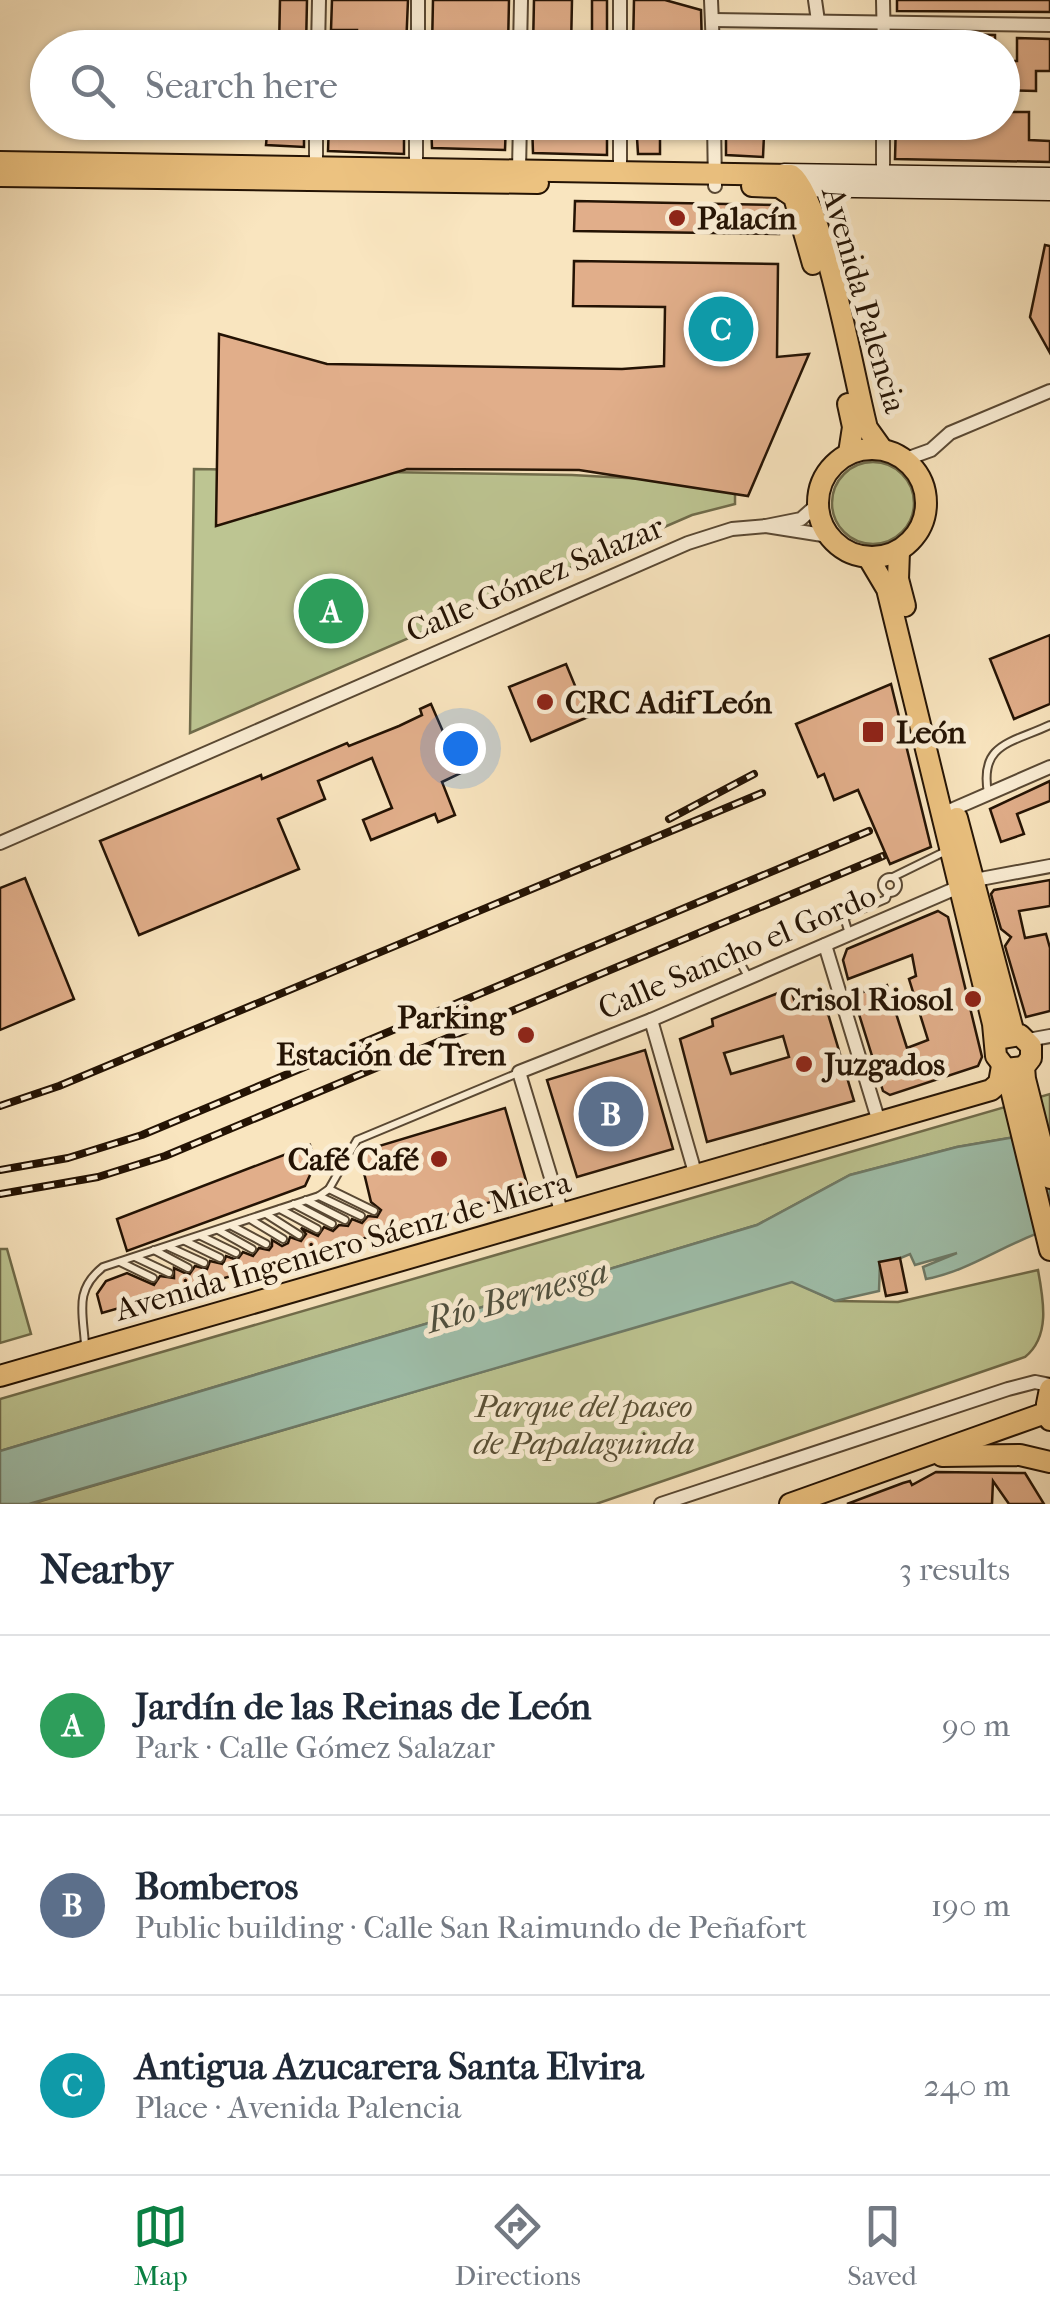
<!DOCTYPE html>
<meta charset="utf-8">
<style>
body{margin:0;font-family:"IM FELL French Canon",serif;background:#f6f6f7;color:#1f2937}
.you{position:absolute;left:460px;top:748px;width:35px;height:35px;margin:-25px;border:8px solid #fff;border-radius:50%;background:#1a73e8;box-shadow:0 0 0 15px #1a73e833}
.badge{display:grid;place-items:center;width:65px;height:65px;border-radius:50%;background:#0b8043;color:#fff;font-size:32px;font-weight:700}
.pin{position:absolute;translate:-50% -50%;border:5px solid #fff;box-shadow:0 2px 10px #0006}
.list{margin:0;padding:0;list-style:none}
h2{display:flex;justify-content:space-between;align-items:center;height:130px;margin:0;padding:0 40px;font-size:42px}
h2 small{font-size:32px;font-weight:400;color:#747a83}
.list li{display:grid;grid-template-columns:65px 1fr auto;gap:30px;align-items:center;box-sizing:border-box;height:180px;padding:0 40px;border-top:2px solid #e0e1e3}
.list b{display:block;font-size:38px;white-space:nowrap}
.list p{margin:0;font-size:32px;white-space:nowrap;color:#747a83}
.list em{font-size:32px;font-style:normal;color:#747a83}
.icon{flex:none;width:55px;height:55px;fill:none;stroke:currentColor;stroke-width:2;stroke-linecap:round;stroke-linejoin:round}
.map{position:relative;flex:none;width:1050px;height:1504px;overflow:hidden}
.search{position:absolute;background:#fff;box-shadow:0 2px 8px #0004;left:30px;right:30px;top:30px;height:110px;display:flex;align-items:center;gap:25px;box-sizing:border-box;padding:0 35px;border-radius:55px;color:#747a83;font-size:38px}
.sheet{height:670px;background:#fff}
nav{display:flex;justify-content:space-around;align-items:center;box-sizing:border-box;height:140px;border-top:2px solid #e0e1e3;background:#fff;font-size:28px;color:#747a83}
nav a{display:grid;justify-items:center;gap:5px}
nav .on{color:#0b8043}
.map>svg:first-child{display:block}
</style>
<div class="map">
<svg width="1050" height="1504" viewBox="0 0 1050 1504">
<rect width="100%" height="100%" fill="#f9e5bf"/>
<filter id="stains"><feTurbulence type="fractalNoise" baseFrequency=".002" numOctaves="4"/><feColorMatrix values="0 0 0 0 .2 0 0 0 0 .09 0 0 0 0 .02 0 0 0 .5 -.17"/></filter>
<radialGradient id="worn" r=".72"><stop offset=".6" stop-color="#630" stop-opacity="0"/><stop offset="1" stop-color="#630" stop-opacity=".3"/></radialGradient>
<g fill="#bdc592" stroke="#706c4b" stroke-width="2.5">
<circle cx="873" cy="503" r="41"/>
<path d="M 194,469 L 572,475 L 735,484 L 735,504 L 692,515 L 190,733 Z"/>
<path d="M 1050,1094 L 1050,1131 L 957,1147 L 850,1175 L 757,1225 L 0,1451 L 0,1399 Z"/>
<path d="M 0,1249 L 7,1249 L 31,1334 L 0,1343 Z"/>
<path d="M 1038,1270 C 1044,1302 1050,1337 1025,1357 L 596,1504 L 31,1504 L 792,1281 L 835,1301 L 898,1302 Z"/>
</g>
<path fill="#9fc0ac" stroke="#6e7b69" stroke-width="2.5" d="M 1050,1131 L 1050,1229 C 1007,1242 970,1271 926,1279 L 923,1267 L 957,1253 L 915,1265 L 910,1254 L 891,1262 L 880,1262 L 879,1291 L 835,1301 L 792,1282 L 29,1504 L 0,1504 L 0,1451 L 757,1225 L 850,1175 L 957,1147 Z"/>
<g fill="#e1ae8a" stroke="#241304" stroke-width="2.5" fill-rule="evenodd">
<path d="M 280,0 L 307,0 L 306,48 L 279,48 Z"/>
<path d="M 332,0 L 408,0 L 406,48 L 357,48 L 357,30 L 331,30 Z"/>
<path d="M 433,0 L 509,0 L 508,48 L 432,48 Z"/>
<path d="M 534,0 L 572,0 L 571,48 L 533,48 Z"/>
<rect x="592" y="0" width="15" height="48"/>
<path d="M 634,0 L 665,0 L 701,10 L 702,48 L 633,48 Z"/>
<path d="M 897,0 L 1050,0 L 1050,12 L 897,11 Z"/>
<path d="M 905,33 L 995,35 L 995,48 L 894,48 Z"/>
<path d="M 768,35 L 869,36 L 874,48 L 768,48 Z"/>
<path d="M 1017,38 L 1050,39 L 1050,71 L 1036,71 L 1036,91 L 1002,90 L 1002,61 L 1017,61 Z"/>
<path d="M 1008,112 L 1029,112 L 1029,140 L 1050,141 L 1050,162 L 895,159 L 896,122 L 913,122 L 913,134 L 970,132 L 970,122 L 1002,122 L 1002,115 L 1008,115 Z"/>
<path d="M 268,122 L 304,122 L 304,147 L 266,145 Z"/>
<path d="M 329,122 L 404,122 L 404,154 L 328,151 Z"/>
<path d="M 431,122 L 448,122 L 448,137 L 469,137 L 469,122 L 506,122 L 505,150 L 432,148 Z"/>
<path d="M 532,122 L 554,122 L 554,130 L 584,131 L 584,122 L 607,122 L 607,155 L 533,153 Z"/>
<path d="M 636,122 L 654,122 L 654,137 L 660,137 L 660,154 L 638,154 Z"/>
<path d="M 726,134 L 764,135 L 763,157 L 726,155 Z"/>
<path d="M 575,201 L 779,205 L 779,234 L 574,231 Z"/>
<path d="M 1045,245 L 1050,246 L 1050,353 L 1030,317 Z"/>
<path d="M 574,261 L 778,264 L 777,357 L 809,354 L 748,496 L 579,470 L 407,469 L 216,526 L 219,334 L 327,364 L 622,369 L 664,366 L 665,307 L 573,306 Z"/>
<path d="M 1050,635 L 1050,704 L 1014,719 L 990,659 Z"/>
<path d="M 566,664 L 588,717 L 531,741 L 509,687 Z"/>
<path d="M 891,684 L 931,847 L 890,864 L 858,790 L 834,800 L 824,774 L 818,777 L 796,724 Z"/>
<path d="M 431,704 L 461,773 L 442,782 L 455,815 L 438,822 L 435,814 L 371,840 L 363,820 L 392,808 L 372,758 L 318,781 L 325,799 L 278,819 L 299,869 L 139,935 L 100,841 L 261,775 L 262,779 L 347,743 L 349,746 L 399,726 L 422,715 L 420,709 Z"/>
<path d="M 1050,781 L 1050,801 L 1017,814 L 1024,834 L 1001,842 L 990,809 Z"/>
<path d="M 25,878 L 74,999 L 0,1030 L 0,888 Z"/>
<path d="M 1050,880 L 1050,906 L 1019,911 L 1025,938 L 1046,934 L 1050,948 L 1050,1011 L 1026,1017 L 1005,946 L 1011,937 L 1001,929 L 991,894 L 994,890 Z"/>
<path d="M 938,911 L 948,917 L 982,1057 L 978,1066 L 890,1095 L 883,1091 L 853,995 L 887,985 L 907,1048 L 928,1040 L 909,979 L 916,976 L 912,955 L 848,979 L 843,960 L 847,949 Z"/>
<path d="M 791,988 L 795,1004 L 823,997 L 854,1101 L 707,1142 L 680,1039 L 713,1026 L 712,1019 ZM 783,1036 L 789,1057 L 731,1074 L 724,1053 Z"/>
<path d="M 645,1050 L 673,1149 L 577,1177 L 547,1080 Z"/>
<path d="M 505,1108 L 529,1191 L 102,1313 L 97,1294 L 106,1281 L 127,1273 L 154,1285 L 160,1276 L 174,1278 L 174,1268 L 189,1275 L 195,1266 L 207,1269 L 210,1261 L 223,1264 L 226,1256 L 237,1260 L 243,1252 L 253,1256 L 259,1248 L 269,1250 L 272,1246 L 272,1240 L 282,1246 L 288,1243 L 290,1237 L 301,1241 L 306,1234 L 301,1228 L 318,1236 L 324,1227 L 333,1231 L 339,1225 L 348,1226 L 352,1219 L 362,1223 L 368,1216 L 377,1217 L 381,1210 L 371,1202 L 359,1152 Z"/>
<path d="M 310,1145 L 316,1162 L 305,1186 L 127,1251 L 117,1219 Z"/>
<path d="M 900,1258 L 907,1292 L 886,1296 L 879,1262 Z"/>
<path d="M 936,1472 L 1025,1473 L 1044,1504 L 1009,1504 L 993,1481 L 992,1504 L 847,1504 L 903,1483 L 910,1481 L 912,1485 Z"/>
</g>
<g fill="none" stroke-linecap="round" stroke-linejoin="round">
<g stroke="#594833" stroke-width="10">
<g id="service">
<path d="M 988,793 C 979,743 1012,743 1050,725"/>
<circle cx="890" cy="885" r="8"/>
<path d="M 893,877 L 946,851"/>
<path d="M 849,934 L 844,917 L 886,899 L 888,893"/>
<path d="M 704,961 L 709,969 L 738,959 L 749,978"/>
<path d="M 329,1189 L 374,1211"/>
<path d="M 319,1196 L 361,1216"/>
<path d="M 306,1200 L 345,1220"/>
<path d="M 294,1204 L 332,1224"/>
<path d="M 280,1209 L 317,1229"/>
<path d="M 266,1214 L 299,1235"/>
<path d="M 250,1219 L 283,1239"/>
<path d="M 232,1226 L 266,1244"/>
<path d="M 218,1230 L 252,1249"/>
<path d="M 201,1236 L 236,1253"/>
<path d="M 185,1241 L 220,1258"/>
<path d="M 169,1247 L 204,1263"/>
<path d="M 154,1250 L 188,1268"/>
<path d="M 135,1257 L 169,1273"/>
<path d="M 120,1262 L 153,1278"/>
<path d="M 85,1345 C 83,1312 74,1290 103,1267 L 319,1196 L 329,1189 L 357,1140 L 518,1073"/>
</g>
</g>
<g stroke="#594833" stroke-width="16">
<g id="minor">
<path d="M 620,0 L 620,48"/>
<path d="M 711,0 L 713,48"/>
<path d="M 815,0 L 818,21"/>
<path d="M 883,0 L 884,48"/>
<path d="M 713,20 L 1050,25"/>
<path d="M 318,48 L 319,0"/>
<path d="M 418,48 L 418,0"/>
<path d="M 520,48 L 521,0"/>
<path d="M 620,122 L 620,171"/>
<path d="M 714,122 L 715,186"/>
<path d="M 316,166 L 316,122"/>
<path d="M 416,168 L 416,122"/>
<path d="M 519,169 L 520,122"/>
<path d="M 883,175 L 883,122"/>
<path d="M 906,459 L 931,450 L 950,433 L 1050,391"/>
<path d="M 818,504 L 801,519 L 766,526 L 829,536"/>
<path d="M 942,814 L 1050,767"/>
<path d="M 0,843 L 688,543 L 732,529 L 766,526"/>
<path d="M 825,945 L 879,1122"/>
<path d="M 651,1020 L 696,1176"/>
<path d="M 1028,1040 L 1050,1036"/>
<path d="M 562,1214 L 519,1072 L 651,1020 L 975,880 L 1050,866"/>
<path d="M 661,1504 L 1008,1389 L 1035,1382 L 1050,1385"/>
</g>
</g>
<g stroke="#241304" stroke-width="21">
<g id="secondary">
<path d="M 784,173 L 1050,177"/>
<path d="M 790,187 L 1050,191"/>
</g>
</g>
<g stroke="#241304" stroke-width="24">
<g id="primary">
<path d="M 0,162 L 791,175 C 822,195 855,383 867,428 L 882,449"/>
<path d="M 0,176 L 538,183"/>
<path d="M 752,186 L 779,187 L 794,197 L 813,264"/>
<path d="M 848,404 L 853,427 L 849,453"/>
<circle cx="872" cy="503" r="54"/>
<path d="M 899,551 L 898,579 L 905,606"/>
<path d="M 868,557 L 887,589 L 993,1024 L 996,1056 L 1006,1069 L 1024,1067"/>
<path d="M 957,818 L 1014,1034"/>
<path d="M 1003,1038 L 1020,1035 L 1031,1046 L 1031,1058 L 1024,1067 L 1025,1079 L 1050,1178"/>
<path d="M 1006,1069 L 1050,1250"/>
<path d="M 0,1376 L 991,1090 L 999,1083 L 1002,1066"/>
<path d="M 1050,1389 L 1047,1404 L 1050,1420"/>
<path d="M 942,1456 L 1020,1455 L 1050,1462"/>
<path d="M 790,1504 L 1048,1412"/>
</g>
</g>
<use href="#service" stroke="#fbeed5" stroke-width="6"/>
<use href="#minor" stroke="#fbeed5" stroke-width="12"/>
<use href="#secondary" stroke="#fbeed5" stroke-width="18"/>
<use href="#primary" stroke="#ecc280" stroke-width="20"/>
<g stroke="#241304" stroke-width="8">
<g id="rail">
<path d="M 669,819 L 754,774"/>
<path d="M 0,1106 L 59,1086 L 762,793"/>
<path d="M 0,1170 L 68,1158 L 142,1135 L 869,831"/>
<path d="M 0,1194 L 98,1177 L 165,1156 L 883,856"/>
</g>
</g>
<use href="#rail" stroke="#fbeed5" stroke-width="4" stroke-dasharray="11" stroke-linecap="butt"/>
</g>
<g fill="#8f2418" stroke="#fbeed5" stroke-width="4">
<circle cx="677" cy="218" r="10"/>
<circle cx="545" cy="702" r="10"/>
<rect x="861" y="720" width="24" height="24" rx="5"/>
<circle cx="973" cy="999" r="10"/>
<circle cx="526" cy="1035" r="10"/>
<circle cx="804" cy="1064" r="10"/>
<circle cx="439" cy="1159" r="10"/>
</g>
<g text-anchor="middle" dominant-baseline="central" stroke-width="10" stroke-linejoin="round" paint-order="stroke">
<g font-size="32" font-weight="bold" fill="#241304" stroke="#fbeed5" text-anchor="start">
<text x="697" y="218">Palacín</text>
<text x="565" y="702">CRC Adif León</text>
<text x="896" y="732">León</text>
<text x="953" y="999" text-anchor="end">Crisol Riosol</text>
<text x="506" y="1017" text-anchor="end">Parking<tspan x="506" dy="37">Estación de Tren</tspan></text>
<text x="824" y="1064">Juzgados</text>
<text x="419" y="1159" text-anchor="end">Café Café</text>
</g>
<g font-size="32" fill="#241304" stroke="#fbeed5">
<text transform="translate(864 300) rotate(74)">Avenida Palencia</text>
<text transform="translate(535 579) rotate(-23)">Calle Gómez Salazar</text>
<text transform="translate(737 952) rotate(-23)">Calle Sancho el Gordo</text>
<text transform="translate(343 1246) rotate(-16)">Avenida Ingeniero Sáenz de Miera</text>
</g>
<g font-size="32" font-style="italic" fill="#5a5136" stroke="#fbeed5">
<text x="584" y="1406">Parque del paseo<tspan x="584" dy="37">de Papalaguinda</tspan></text>
</g>
<g font-size="35" font-style="italic" fill="#4f503f" stroke="#fbeed5">
<text transform="translate(517 1296) rotate(-16)">Río Bernesga</text>
</g>
</g>
<rect width="100%" height="100%" filter="url(#stains)"/>
<rect width="100%" height="100%" fill="url(#worn)"/>
</svg>
<div class="you"></div>
<div class="pin badge" style="left:331px;top:611px;background:#2e9e5b">A</div>
<div class="pin badge" style="left:611px;top:1114px;background:#5c6f8a">B</div>
<div class="pin badge" style="left:721px;top:329px;background:#0f9aa8">C</div>
<div class="search"><svg class="icon" aria-label="search" viewBox="0 0 24 24"><circle cx="10" cy="10" r="6"/><path d="M15 15l6 6"/></svg>Search here</div>
</div>
<section class="sheet">
<h2>Nearby<small>3 results</small></h2>
<ul class="list">
<li><span class="badge" style="background:#2e9e5b">A</span><div><b>Jardín de las Reinas de León</b><p>Park · Calle Gómez Salazar</p></div><em>90 m</em></li>
<li><span class="badge" style="background:#5c6f8a">B</span><div><b>Bomberos</b><p>Public building · Calle San Raimundo de Peñafort</p></div><em>190 m</em></li>
<li><span class="badge" style="background:#0f9aa8">C</span><div><b>Antigua Azucarera Santa Elvira</b><p>Place · Avenida Palencia</p></div><em>240 m</em></li>
</ul>
</section>
<nav>
<a class="on"><svg class="icon" aria-label="map" viewBox="0 0 24 24"><path d="M3 6l6-2 6 2 6-2v14l-6 2-6-2-6 2zM9 4v14M15 6v14"/></svg>Map</a>
<a><svg class="icon" aria-label="directions" viewBox="0 0 24 24"><path d="M12 3l9 9-9 9-9-9zM9 14v-3h6M13 9l2 2-2 2"/></svg>Directions</a>
<a><svg class="icon" aria-label="saved" viewBox="0 0 24 24"><path d="M7 4h10v16l-5-4-5 4z"/></svg>Saved</a>
</nav>
